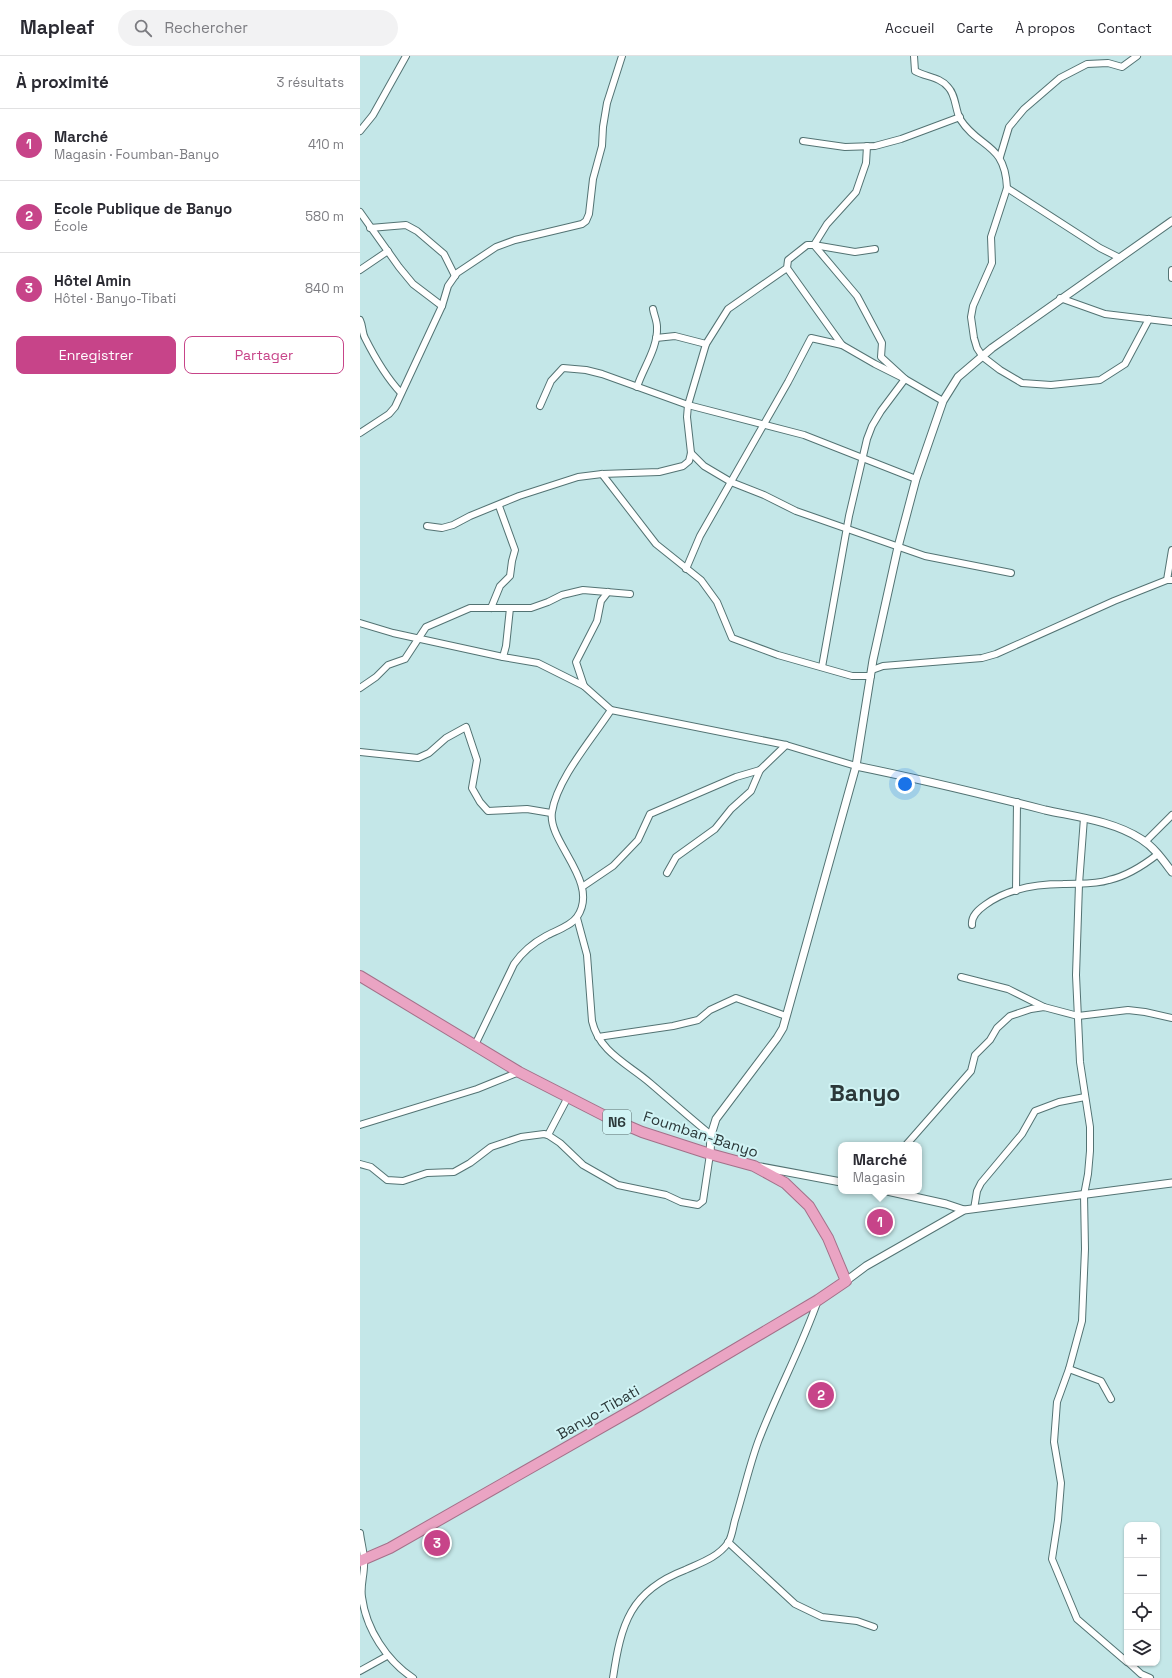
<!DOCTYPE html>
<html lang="fr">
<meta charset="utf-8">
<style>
body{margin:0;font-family:"Space Grotesk",sans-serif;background:#f2f2f3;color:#2b2b33}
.controls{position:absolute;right:12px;bottom:12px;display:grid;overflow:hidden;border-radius:8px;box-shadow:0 1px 3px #0004}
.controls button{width:36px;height:36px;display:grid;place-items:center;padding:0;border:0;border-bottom:1px solid #e1e1e2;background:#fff;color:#2b2b33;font:20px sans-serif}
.you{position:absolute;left:545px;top:728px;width:14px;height:14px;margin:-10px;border:3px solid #fff;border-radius:50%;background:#1a73e8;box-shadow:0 0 0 6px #1a73e833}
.badge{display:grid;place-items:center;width:26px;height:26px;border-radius:50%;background:#c74489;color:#fff;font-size:13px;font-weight:700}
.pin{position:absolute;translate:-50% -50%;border:2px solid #fff;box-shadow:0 1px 4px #0006}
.popup{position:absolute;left:478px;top:1086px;width:84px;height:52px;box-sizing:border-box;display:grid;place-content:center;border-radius:8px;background:#fff;filter:drop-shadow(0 1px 3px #0005);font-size:13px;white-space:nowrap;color:#7c7c81}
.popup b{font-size:15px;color:#2b2b33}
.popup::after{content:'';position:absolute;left:50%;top:100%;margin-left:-8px;border:8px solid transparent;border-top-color:#fff}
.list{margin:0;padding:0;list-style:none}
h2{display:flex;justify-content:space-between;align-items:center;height:52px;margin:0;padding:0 16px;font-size:17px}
h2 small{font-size:13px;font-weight:400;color:#7c7c81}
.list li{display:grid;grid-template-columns:26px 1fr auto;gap:12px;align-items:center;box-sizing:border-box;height:72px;padding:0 16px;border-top:1px solid #e1e1e2}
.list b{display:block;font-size:15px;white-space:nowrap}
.list p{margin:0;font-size:13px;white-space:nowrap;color:#7c7c81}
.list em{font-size:13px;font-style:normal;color:#7c7c81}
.actions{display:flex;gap:8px;padding:12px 16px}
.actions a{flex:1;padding:9px 0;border:1px solid #c74489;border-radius:8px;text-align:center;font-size:14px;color:#c74489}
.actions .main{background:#c74489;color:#fff}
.icon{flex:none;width:22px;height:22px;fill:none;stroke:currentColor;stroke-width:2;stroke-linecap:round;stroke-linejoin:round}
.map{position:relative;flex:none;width:812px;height:1622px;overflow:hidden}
header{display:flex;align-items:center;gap:24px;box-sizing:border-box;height:56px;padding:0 20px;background:#fff;border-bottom:1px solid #e1e1e2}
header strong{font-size:19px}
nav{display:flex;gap:22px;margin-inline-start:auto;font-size:14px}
.search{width:280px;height:36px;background:#f2f2f3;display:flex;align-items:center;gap:10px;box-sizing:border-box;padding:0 14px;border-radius:22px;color:#7c7c81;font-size:15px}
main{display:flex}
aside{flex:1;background:#fff}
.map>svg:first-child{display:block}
</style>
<header>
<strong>Mapleaf</strong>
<div class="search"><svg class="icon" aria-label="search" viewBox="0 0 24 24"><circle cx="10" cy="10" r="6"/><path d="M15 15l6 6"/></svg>Rechercher</div>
<nav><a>Accueil</a><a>Carte</a><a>À propos</a><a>Contact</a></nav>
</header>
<main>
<aside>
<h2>À proximité<small>3 résultats</small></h2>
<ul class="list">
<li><span class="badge">1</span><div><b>Marché</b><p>Magasin · Foumban-Banyo</p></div><em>410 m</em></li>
<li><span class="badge">2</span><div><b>Ecole Publique de Banyo</b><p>École</p></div><em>580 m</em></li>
<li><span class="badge">3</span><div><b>Hôtel Amin</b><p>Hôtel · Banyo-Tibati</p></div><em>840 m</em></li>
</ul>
<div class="actions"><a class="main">Enregistrer</a><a>Partager</a></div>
</aside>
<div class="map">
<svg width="812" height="1622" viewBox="0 0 812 1622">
<rect width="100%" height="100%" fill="#c4e7e8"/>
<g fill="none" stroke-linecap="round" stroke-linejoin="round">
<g stroke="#537373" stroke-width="8">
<g id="minor">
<path d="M 554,0 L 555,15 C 566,21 580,21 588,31 C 596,39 595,53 600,63 C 619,93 645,86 647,132 L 631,181 L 632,207 L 613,250 L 611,261 L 614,282 L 617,292 L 623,301 L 640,314 L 662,327 L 691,329 L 740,324 L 765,308 L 789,263"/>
<path d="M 0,75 L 13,59 L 46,0"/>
<path d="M 443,85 L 485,91 L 515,90 L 541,83 L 600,61"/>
<path d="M 640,101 L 649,71 L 664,53 L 700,22 L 727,8 L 748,7 L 762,11 L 777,0"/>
<path d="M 647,132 L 740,192 L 760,202"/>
<path d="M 0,156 L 39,211 L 53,228 L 82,250"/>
<path d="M 10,172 L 46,169 L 57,175 L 84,198 L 95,220"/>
<path d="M 454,189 L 497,240 L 522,287 L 521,301 L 545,323 L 521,355 L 512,370 L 507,383 L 489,460 L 462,611"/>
<path d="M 454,189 L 495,196 L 515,193"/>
<path d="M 427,212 L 482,289 L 515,308 L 545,323 L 583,345"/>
<path d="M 0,214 L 28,195"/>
<path d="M 812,214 L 812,222"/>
<path d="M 700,242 L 745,258 L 812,266"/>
<path d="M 0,264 C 3,270 2,277 5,282 C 15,302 26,321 41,337"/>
<path d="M 296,282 L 315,280 L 346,288"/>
<path d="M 277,331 C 283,312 298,292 297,271 C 297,265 294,259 293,253"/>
<path d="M 180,350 L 191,325 L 203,312 L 226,314 L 242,318 L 328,349 L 444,379 L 556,423"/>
<path d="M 0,377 L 29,358 L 35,351 L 82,250 L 88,230 L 97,217 L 136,191 L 155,184 L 222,168 L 226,165 L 229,158 L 233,123 L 242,90 L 243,71 L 247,47 L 262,0"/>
<path d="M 331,397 L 344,410 L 371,426 L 404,439 L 436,455 L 565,500 L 651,517"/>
<path d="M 242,418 L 296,488 L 341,524 L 357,546 L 372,582 L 418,599 L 492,620 L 511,620"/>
<path d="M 67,470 L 82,472 L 93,469 L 110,460 L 159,440 L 218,421 L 242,418 L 299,416 L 323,410 L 329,405 L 331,397 L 327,361 L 328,349 L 346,288 L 368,253 L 427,212 L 428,204 L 447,189 L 454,189 L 467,168 L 496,136 L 506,107 L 507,90"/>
<path d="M 326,513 L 340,480 L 428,326 L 451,282 L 482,289"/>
<path d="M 807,524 L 812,494"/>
<path d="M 131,552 L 140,530 L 150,520 L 152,505 L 155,494 L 139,450"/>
<path d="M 0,567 L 33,577 L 143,601 L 178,607 L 224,630 L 251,654 L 426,689 L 496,710"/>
<path d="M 143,601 L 146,590 L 150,552"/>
<path d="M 512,614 L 523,610 L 622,602 L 636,598 L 754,545 L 807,524 L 812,524"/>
<path d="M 224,630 L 216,606 L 237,565 L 241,545 L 248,536"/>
<path d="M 0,632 L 16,621 L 28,609 L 45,603 L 66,571 L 110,552 L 171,552 L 188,546 L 202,539 L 223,534 L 270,538"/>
<path d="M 0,696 L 58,702 L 69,697 L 86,682 L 106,671 L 117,704 L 112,732 L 120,746 L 128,755 L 167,753 L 191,757"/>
<path d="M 724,762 L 719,828 L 716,919 L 720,1006 L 730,1071 L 730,1095 L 728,1118 L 724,1139 L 725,1193 L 722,1265 L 709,1313 L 697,1346 L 694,1386 L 701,1427 L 698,1464 L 692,1503 L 717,1563 L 767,1606"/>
<path d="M 785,786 L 812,759"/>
<path d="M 307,817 L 316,801 L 355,773 L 371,753 L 391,735 L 400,714"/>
<path d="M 222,831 L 253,810 L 278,784 L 290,758 L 376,721 L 400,714 L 426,689"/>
<path d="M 656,835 L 657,746"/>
<path d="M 217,862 L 227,899 L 232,965 C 239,996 268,1008 290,1027 C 310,1044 330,1062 351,1079"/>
<path d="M 612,869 C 611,860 618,854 625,849 C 647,833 676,828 703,828 C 719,827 734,829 749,824 C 767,820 784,809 798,798"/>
<path d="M 601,921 L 648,933 L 684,951"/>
<path d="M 238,981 L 313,970 L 338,964 L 350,954 L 376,942 L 426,960"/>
<path d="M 115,989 L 154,908 C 163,895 173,887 186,880 C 195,875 211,870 217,861 C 241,826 187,786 192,756 C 197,723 232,683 251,654"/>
<path d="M 0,1069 L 117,1033 L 159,1016"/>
<path d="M 188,1079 L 208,1041"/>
<path d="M 546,1089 L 611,1015 L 615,999 L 630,984 L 637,972 L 650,960 L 671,953 L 684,951 L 718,960 L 768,954 L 785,956 L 812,962"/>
<path d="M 0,1108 L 11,1111 L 27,1124 L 43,1125 L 67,1117 L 94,1116 L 110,1107 L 131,1091 L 161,1081 L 184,1078 L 188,1079 L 200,1087 L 223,1109 L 258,1129 L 306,1139 L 321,1146 L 338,1149 L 343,1145 L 350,1098"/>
<path d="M 614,1153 L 617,1135 L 621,1127 L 662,1078 L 675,1055 L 699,1046 L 725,1041"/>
<path d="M 709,1313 L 741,1325 L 751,1343"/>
<path d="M 0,1477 C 1,1486 4,1496 4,1505 C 5,1517 0,1529 2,1541 C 6,1573 27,1605 53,1622"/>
<path d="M 368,1486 L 435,1548 L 462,1561 L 497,1565 L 514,1571"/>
<path d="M 769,1607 L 781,1618 L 790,1622"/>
<path d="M 0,1615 L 27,1600"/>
<path d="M 253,1622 C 261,1568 270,1535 325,1514 C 340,1507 357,1502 368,1487 C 372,1481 373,1471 375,1464 C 383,1438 389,1411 398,1386 C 416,1338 441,1293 458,1244"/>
</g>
</g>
<g stroke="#537373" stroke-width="9">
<g id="tertiary">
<path d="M 496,710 C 560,723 622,738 685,754 C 717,761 753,765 781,783 C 794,791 803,804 812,816"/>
<path d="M 350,1098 L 351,1079 L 356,1063 L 417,982 L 423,972 L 496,710 L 513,604 L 538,491 L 556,423 L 583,345 L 598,321 L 632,292 L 812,165"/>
<path d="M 401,1111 L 481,1126"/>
<path d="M 527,1135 L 586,1148 L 604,1154"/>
<path d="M 486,1225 L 506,1210 L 604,1154 L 812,1127"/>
</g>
</g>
<g stroke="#a37089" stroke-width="12">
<path id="trunk" d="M 0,920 L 159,1016 L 247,1061 L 282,1076 L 350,1098 L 394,1110 L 425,1127 L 449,1150 L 468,1182 L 486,1225 L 458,1244 L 279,1350 L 30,1492 L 0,1505"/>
</g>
<use href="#minor" stroke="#fff" stroke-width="6"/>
<use href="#tertiary" stroke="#fff" stroke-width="7"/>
<use href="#trunk" stroke="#eaa4c3" stroke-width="10"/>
</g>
<g text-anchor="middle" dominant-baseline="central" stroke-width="4" stroke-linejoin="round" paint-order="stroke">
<rect fill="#d1f4f5" stroke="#5d7071" stroke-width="1" x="243" y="1054" width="28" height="24" rx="3"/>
<g font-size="14" font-weight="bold" fill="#2b3839">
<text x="257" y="1066">N6</text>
</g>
<g font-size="15" fill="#2b3839" stroke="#d1f4f5">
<text transform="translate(341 1078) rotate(18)">Foumban-Banyo</text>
<text transform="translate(238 1356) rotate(-30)">Banyo-Tibati</text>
</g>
<g font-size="23" font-weight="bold" fill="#2b3839" stroke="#d1f4f5">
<text x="505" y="1037">Banyo</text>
</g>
</g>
</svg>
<div class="controls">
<button>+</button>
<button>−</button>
<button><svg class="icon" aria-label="locate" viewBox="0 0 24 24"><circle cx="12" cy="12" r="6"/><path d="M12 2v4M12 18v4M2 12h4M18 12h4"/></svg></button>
<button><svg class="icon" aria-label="layers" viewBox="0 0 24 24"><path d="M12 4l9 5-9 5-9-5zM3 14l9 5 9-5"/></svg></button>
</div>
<div class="you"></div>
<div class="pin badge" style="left:520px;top:1166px">1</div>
<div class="popup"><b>Marché</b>Magasin</div>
<div class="pin badge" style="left:461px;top:1339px">2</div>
<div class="pin badge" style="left:77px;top:1487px">3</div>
</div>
</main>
